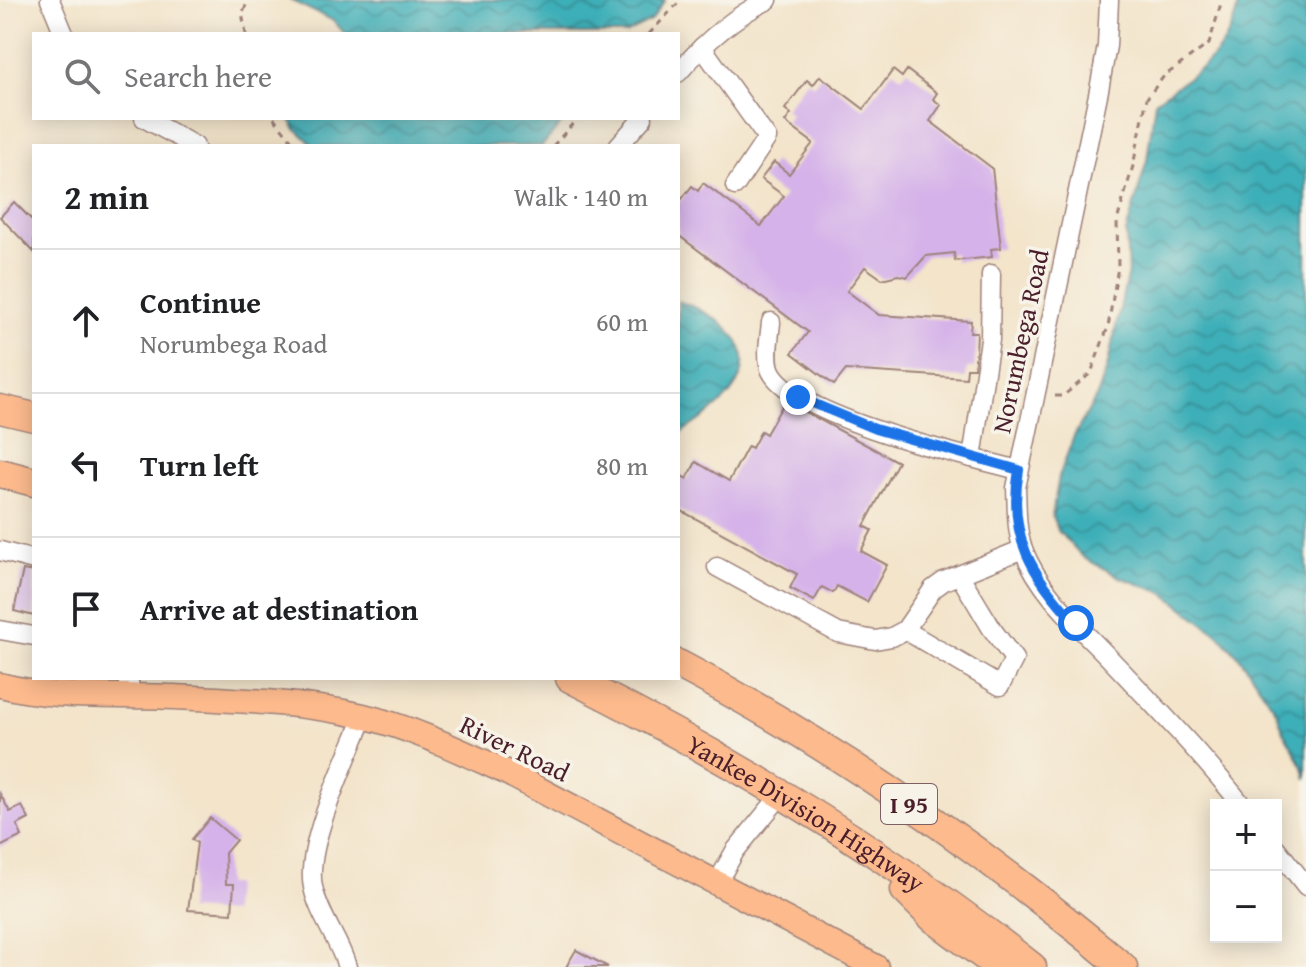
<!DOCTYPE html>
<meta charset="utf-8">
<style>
body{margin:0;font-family:"Gentium Book Plus",serif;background:#f6f6f6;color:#202124}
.controls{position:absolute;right:24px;bottom:24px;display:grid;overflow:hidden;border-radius:0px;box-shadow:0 4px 20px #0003}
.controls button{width:72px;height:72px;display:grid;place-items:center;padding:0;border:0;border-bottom:2px solid #e0e0e0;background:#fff;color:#202124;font:40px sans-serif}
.stop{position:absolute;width:24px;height:24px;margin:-18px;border:6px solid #1a73e8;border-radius:50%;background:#fff}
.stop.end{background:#1a73e8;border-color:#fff;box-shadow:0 2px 8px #0008}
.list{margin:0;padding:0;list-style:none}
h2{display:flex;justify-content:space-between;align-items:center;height:104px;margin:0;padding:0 32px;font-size:34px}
h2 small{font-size:26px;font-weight:400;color:#757577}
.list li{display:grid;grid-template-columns:52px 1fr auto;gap:24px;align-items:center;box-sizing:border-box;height:144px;padding:0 32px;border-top:2px solid #e0e0e0}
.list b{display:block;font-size:30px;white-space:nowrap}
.list p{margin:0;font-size:26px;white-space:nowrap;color:#757577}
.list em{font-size:26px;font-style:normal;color:#757577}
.icon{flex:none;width:44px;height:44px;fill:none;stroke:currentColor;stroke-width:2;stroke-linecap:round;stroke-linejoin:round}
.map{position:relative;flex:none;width:1306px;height:967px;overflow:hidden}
.search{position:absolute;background:#fff;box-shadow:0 4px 20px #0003;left:32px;top:32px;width:648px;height:88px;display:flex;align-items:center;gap:20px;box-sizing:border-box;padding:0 28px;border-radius:0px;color:#757577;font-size:30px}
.panel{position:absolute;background:#fff;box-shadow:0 4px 20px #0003;left:32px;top:144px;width:648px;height:536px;border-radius:0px}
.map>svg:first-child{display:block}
</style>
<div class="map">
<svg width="1306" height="967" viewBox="0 0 1306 967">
<defs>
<pattern id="water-waves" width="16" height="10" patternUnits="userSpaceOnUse" patternTransform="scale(2)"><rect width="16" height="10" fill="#3eafb8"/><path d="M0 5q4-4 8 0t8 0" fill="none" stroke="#368e96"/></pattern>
</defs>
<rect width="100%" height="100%" fill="#f7f3e8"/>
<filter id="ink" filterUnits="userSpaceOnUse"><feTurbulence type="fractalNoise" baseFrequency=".0125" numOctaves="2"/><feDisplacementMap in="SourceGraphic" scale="16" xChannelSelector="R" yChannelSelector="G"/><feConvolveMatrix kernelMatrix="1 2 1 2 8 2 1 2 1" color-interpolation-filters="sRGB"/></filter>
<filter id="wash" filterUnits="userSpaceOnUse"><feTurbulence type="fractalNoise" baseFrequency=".006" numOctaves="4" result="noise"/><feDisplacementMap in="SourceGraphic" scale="32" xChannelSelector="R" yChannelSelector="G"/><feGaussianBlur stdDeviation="1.8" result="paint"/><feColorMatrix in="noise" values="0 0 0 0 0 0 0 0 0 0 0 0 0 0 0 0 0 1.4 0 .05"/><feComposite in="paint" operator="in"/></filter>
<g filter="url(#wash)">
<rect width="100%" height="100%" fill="#f3e4ca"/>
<g fill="url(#water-waves)" stroke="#446772" stroke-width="2">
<path d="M 290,0 L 665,0 L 652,20 L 626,34 L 345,34 L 334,21 Z"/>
<path d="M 1239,0 L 1306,0 L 1306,779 L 1303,767 L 1283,730 L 1277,712 L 1241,659 L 1219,635 L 1164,593 L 1120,577 L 1084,558 L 1058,531 L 1052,516 L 1059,477 L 1074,436 L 1098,394 L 1107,368 L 1128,272 L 1126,233 L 1147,160 L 1155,101 C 1198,70 1229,58 1239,0 Z"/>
<path d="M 290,118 L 566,118 L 542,146 L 314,146 L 295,128 Z"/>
<path d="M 678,301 C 716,314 766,345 732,391 C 719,409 696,422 678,435 Z"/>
</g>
<g id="blocks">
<g fill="#d5b2e9">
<path d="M 893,70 L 902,77 L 907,70 L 937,93 L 933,99 L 941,105 L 930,121 L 992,168 L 1001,248 L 991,249 L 992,257 L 955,261 L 954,253 L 926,256 L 907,277 L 898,275 L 882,279 L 865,267 L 847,291 L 879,315 L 971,321 L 970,332 L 977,332 L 976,352 L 974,368 L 967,368 L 966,378 L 846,370 L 834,385 L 792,353 L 808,332 L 678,235 L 678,204 L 692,186 L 698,191 L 703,183 L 761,226 L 784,196 L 761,179 L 774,162 L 789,174 L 813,143 L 785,122 L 791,114 L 785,109 L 807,80 L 813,85 L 820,76 L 864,109 Z"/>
<path d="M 14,202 L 34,222 L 34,252 L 0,217 Z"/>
<path d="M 785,401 L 898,462 L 864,526 L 872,530 L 861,551 L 887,565 L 867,602 L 837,586 L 833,593 L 822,587 L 814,601 L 790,588 L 797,574 L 678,509 L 678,474 L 687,479 L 696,462 L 729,481 L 748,446 L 752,448 L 761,431 L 766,434 Z"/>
<path d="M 23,570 L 34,572 L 34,616 L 14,611 Z"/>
<path d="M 0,794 L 10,812 L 22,806 L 29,819 L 17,825 L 22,836 L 0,847 Z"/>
<path d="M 210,818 L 236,840 L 225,853 L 226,884 L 234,884 L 232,913 L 188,910 L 197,843 L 192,839 Z"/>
<path d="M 576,950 L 608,967 L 566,967 Z"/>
</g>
</g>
</g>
<g filter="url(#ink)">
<use href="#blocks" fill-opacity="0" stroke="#9e827a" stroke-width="2"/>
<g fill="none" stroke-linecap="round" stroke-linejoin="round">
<g stroke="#9e827a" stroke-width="21">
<g id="minor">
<path d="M 50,0 L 64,34"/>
<path d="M 1109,0 L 1107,46 L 1099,90 L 1016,488 C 1017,507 1016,530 1023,549 C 1040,594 1082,629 1114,663 C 1158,709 1202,755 1242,805"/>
<path d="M 702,47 L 767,138 L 735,186"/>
<path d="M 678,73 C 703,44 732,17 768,0"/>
<path d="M 144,118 L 195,146"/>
<path d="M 618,146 L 643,118"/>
<path d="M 771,322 C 770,336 765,357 771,371 C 794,417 968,457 1019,470"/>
<path d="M 972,458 L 990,340 L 991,274"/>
<path d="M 0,551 L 34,560"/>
<path d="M 717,567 L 838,633 L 875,640 L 892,637 L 905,630 L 933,589 L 944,581 L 1023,549"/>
<path d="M 0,630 L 34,636"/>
<path d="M 905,630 L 1000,686 L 1014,659 L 992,629 L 960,576"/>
<path d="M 129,678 L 129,696"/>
<path d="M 1276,848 L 1306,886"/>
<path d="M 717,883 L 735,851 L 780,796"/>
<path d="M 347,967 C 339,939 319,916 313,887 C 304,846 348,757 364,717"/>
</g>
</g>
<g stroke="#9e827a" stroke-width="27">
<path id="major" d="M 0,685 C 57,700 117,694 175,697 C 238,700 302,702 363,716 C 412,728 458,750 504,771 L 876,967"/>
</g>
<g stroke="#9e827a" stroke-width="31">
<g id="highway">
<path d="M 0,409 L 34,417"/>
<path d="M 0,473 L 34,482"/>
<path d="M 678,664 C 837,747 986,852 1123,967"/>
<path id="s1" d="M 570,678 C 731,759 890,854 1032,967"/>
<path d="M 905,890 L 933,918 L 999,967"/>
</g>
</g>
<g stroke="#9e827a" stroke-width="3" stroke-dasharray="6 6" stroke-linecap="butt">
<path d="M 246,34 L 242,13 L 249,0"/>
<path d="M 649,34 L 681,0"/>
<path d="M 274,118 L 296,146"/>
<path d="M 553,146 L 578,118"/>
<path d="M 1055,396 L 1063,396 L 1091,373 L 1108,327 L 1118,267 L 1117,221 L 1133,166 L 1147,98 L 1164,76 L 1209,44 L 1222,0"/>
</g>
<use href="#minor" stroke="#fff" stroke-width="18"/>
<use href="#major" stroke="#fcba8d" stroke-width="24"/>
<use href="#highway" stroke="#fcba8d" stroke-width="28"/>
</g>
</g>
<g fill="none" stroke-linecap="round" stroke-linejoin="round" filter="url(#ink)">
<path stroke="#1a73e8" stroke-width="10" d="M 798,397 L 875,429 L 1019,470 C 1007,536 1032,576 1076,623"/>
</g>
<g text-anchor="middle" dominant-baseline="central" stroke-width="7" stroke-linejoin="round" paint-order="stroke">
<rect fill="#f7f3e8" stroke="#7e5f64" stroke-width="2" x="881" y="784" width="56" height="40" rx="6"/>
<g font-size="24" font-weight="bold" fill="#4a1f2b">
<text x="909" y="804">I 95</text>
</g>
<g font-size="26" fill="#4a1f2b" stroke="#f7f3e8">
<text transform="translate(1020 341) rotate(-78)">Norumbega Road</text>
<text transform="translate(515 748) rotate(26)">River Road</text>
<text stroke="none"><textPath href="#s1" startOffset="272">Yankee Division Highway</textPath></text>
</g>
</g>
</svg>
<div class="controls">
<button>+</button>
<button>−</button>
</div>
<div class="stop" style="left:1076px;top:623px"></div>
<div class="stop end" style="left:798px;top:397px"></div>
<div class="search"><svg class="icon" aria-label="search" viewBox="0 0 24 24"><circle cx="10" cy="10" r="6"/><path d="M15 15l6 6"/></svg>Search here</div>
<section class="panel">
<h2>2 min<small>Walk · 140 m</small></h2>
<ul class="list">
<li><svg class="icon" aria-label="ahead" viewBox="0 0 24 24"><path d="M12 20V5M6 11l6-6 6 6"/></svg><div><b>Continue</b><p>Norumbega Road</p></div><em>60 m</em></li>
<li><svg class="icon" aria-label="left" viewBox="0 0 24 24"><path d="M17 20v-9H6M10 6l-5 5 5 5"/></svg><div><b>Turn left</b></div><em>80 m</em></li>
<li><svg class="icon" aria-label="arrive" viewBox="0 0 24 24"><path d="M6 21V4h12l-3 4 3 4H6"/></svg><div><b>Arrive at destination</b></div></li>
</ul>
</section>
</div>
